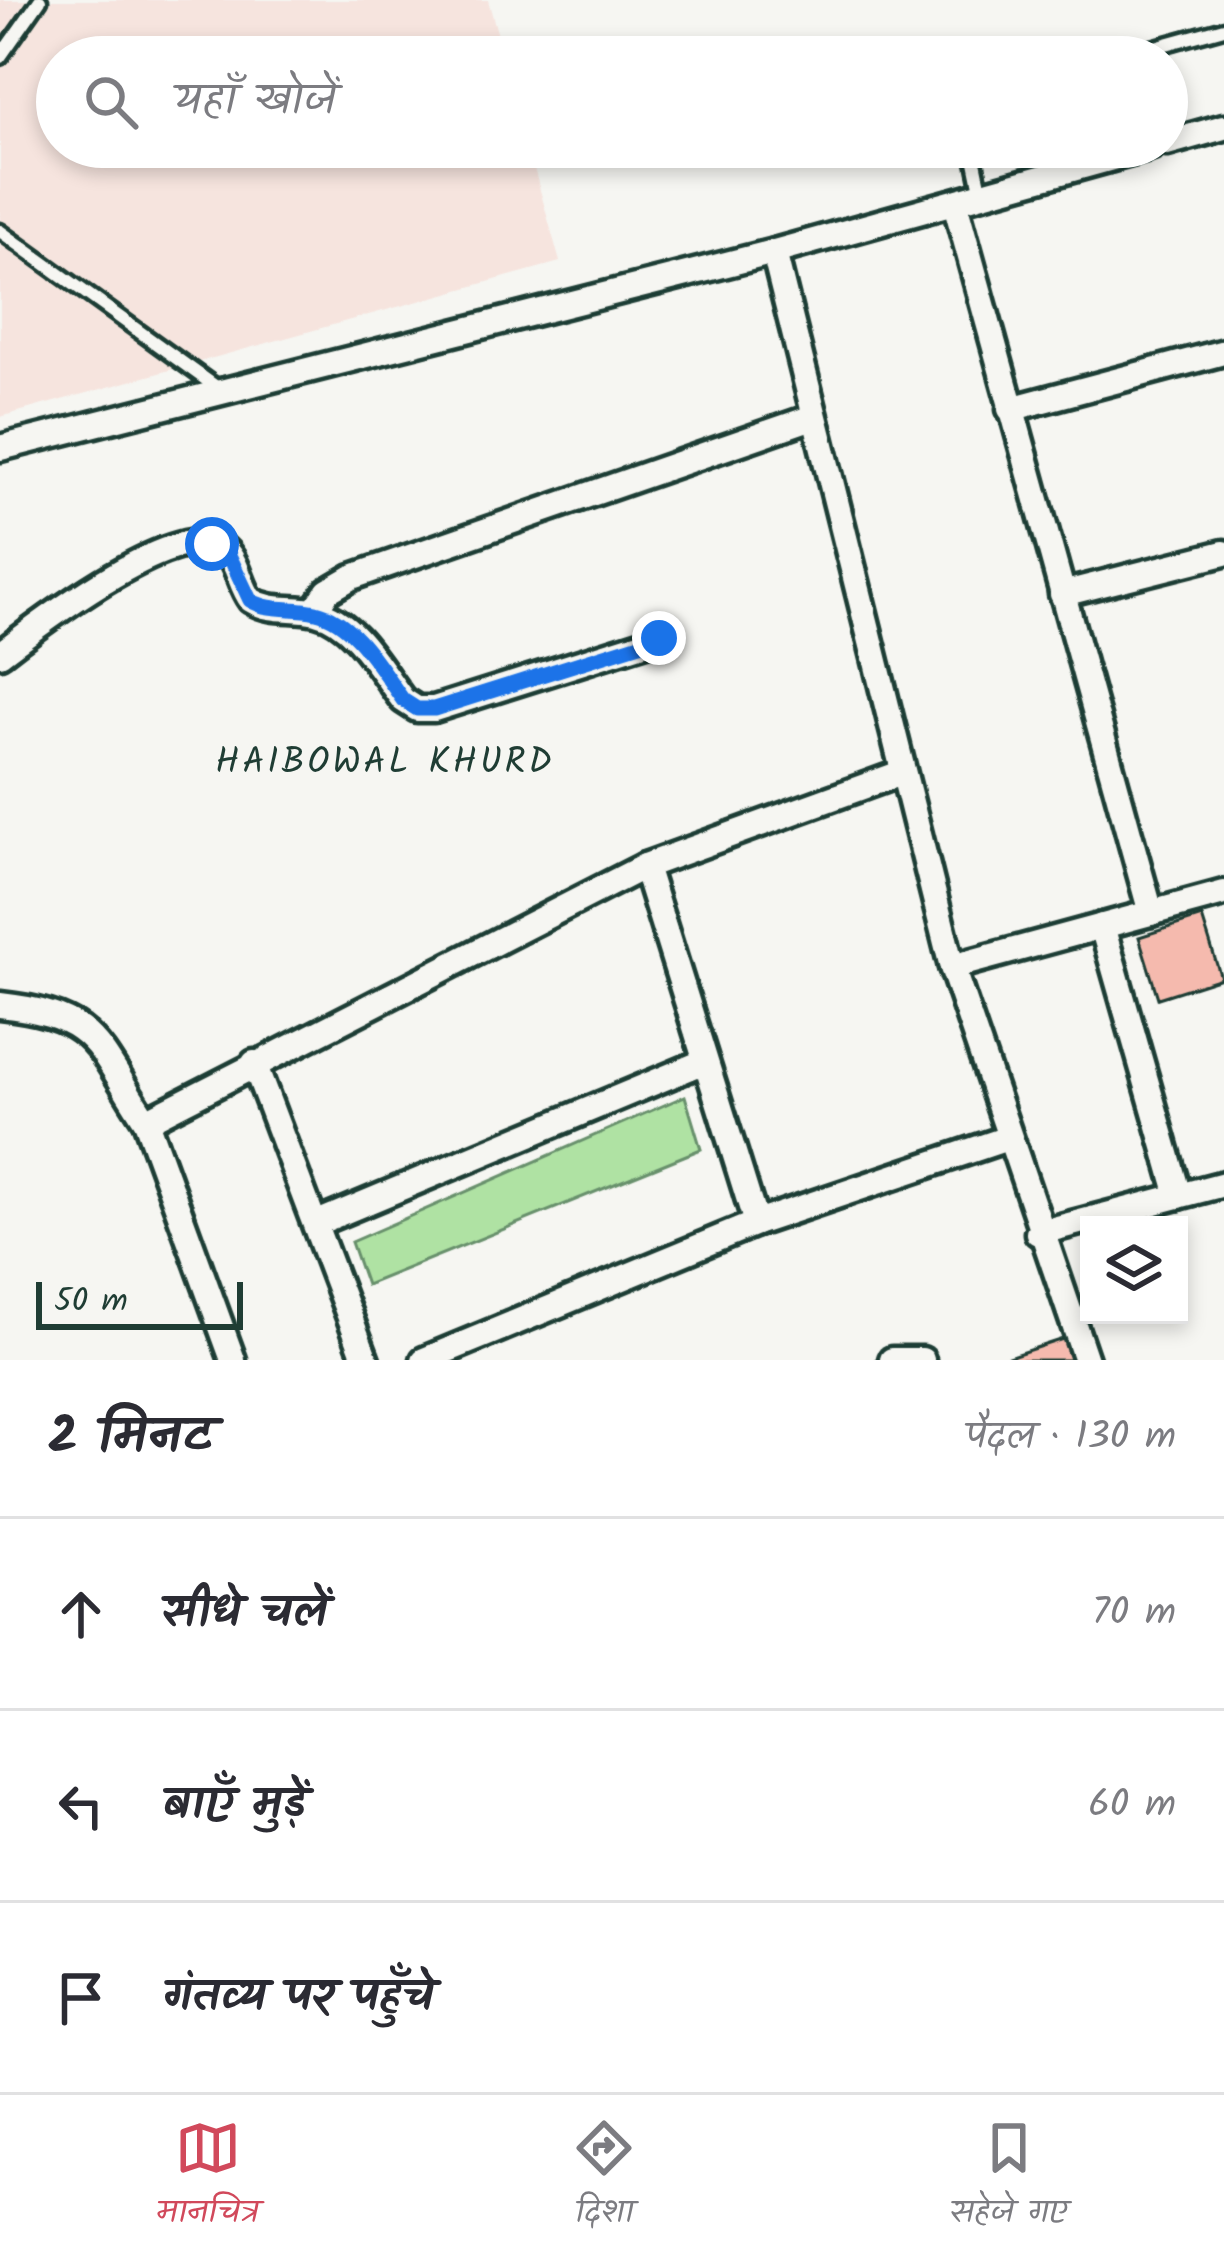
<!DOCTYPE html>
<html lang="hi">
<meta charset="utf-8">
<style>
body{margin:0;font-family:Kalam,"Playpen Sans Deva",sans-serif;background:#f7f7f7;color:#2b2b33}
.controls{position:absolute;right:36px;bottom:36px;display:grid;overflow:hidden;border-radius:0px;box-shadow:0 6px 18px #0003}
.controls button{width:108px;height:108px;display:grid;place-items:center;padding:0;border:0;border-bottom:3px solid #e1e1e2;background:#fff;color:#2b2b33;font:60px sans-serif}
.scale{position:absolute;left:36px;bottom:30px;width:207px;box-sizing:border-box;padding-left:12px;border:6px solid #1f3d34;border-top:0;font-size:33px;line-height:42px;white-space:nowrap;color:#1f3d34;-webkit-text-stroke:9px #f6f6f2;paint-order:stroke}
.stop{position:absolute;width:36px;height:36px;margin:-27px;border:9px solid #1a73e8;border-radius:50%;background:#fff}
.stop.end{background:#1a73e8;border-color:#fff;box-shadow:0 3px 12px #0008}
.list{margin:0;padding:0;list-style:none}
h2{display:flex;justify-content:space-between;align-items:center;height:156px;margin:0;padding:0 48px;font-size:51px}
h2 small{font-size:39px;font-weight:400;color:#7c7c81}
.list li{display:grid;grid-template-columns:78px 1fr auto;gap:36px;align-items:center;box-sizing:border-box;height:192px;padding:0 48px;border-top:3px solid #e1e1e2}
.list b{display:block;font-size:45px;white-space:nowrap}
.list em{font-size:39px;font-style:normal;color:#7c7c81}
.icon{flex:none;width:66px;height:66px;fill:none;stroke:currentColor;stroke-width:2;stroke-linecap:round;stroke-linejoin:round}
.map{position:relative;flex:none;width:1224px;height:1360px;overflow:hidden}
.search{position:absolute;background:#fff;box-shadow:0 6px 18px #0003;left:36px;right:36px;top:36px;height:132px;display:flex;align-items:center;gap:30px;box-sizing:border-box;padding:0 42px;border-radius:66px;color:#7c7c81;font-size:45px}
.sheet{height:732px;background:#fff}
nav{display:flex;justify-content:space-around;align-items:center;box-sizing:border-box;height:168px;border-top:3px solid #e1e1e2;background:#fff;font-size:33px;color:#7c7c81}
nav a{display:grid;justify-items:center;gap:6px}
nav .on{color:#d1495b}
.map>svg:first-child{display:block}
</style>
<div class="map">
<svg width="1224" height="1360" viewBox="0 0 1224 1360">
<rect width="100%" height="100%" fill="#f6f6f2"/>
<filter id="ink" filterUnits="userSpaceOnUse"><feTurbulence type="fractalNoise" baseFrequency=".00833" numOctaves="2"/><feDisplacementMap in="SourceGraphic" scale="24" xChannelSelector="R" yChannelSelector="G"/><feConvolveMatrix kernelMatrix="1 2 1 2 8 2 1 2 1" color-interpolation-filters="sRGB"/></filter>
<g filter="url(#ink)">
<path fill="#f6e4de" d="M 0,0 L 488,0 L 504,57 L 57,57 L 57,147 L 528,147 L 560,262 L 0,417 Z"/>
<path fill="#afe2a3" stroke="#67906c" stroke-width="3" d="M 685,1096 L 701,1149 L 366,1285 L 351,1242 Z"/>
<g fill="#f5baae" stroke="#1f3d34" stroke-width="3">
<path d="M 1202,917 L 1221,978 L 1158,998 L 1139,937 Z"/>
<path d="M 1066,1338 L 1073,1360 L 1009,1360 L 1008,1357 Z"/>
</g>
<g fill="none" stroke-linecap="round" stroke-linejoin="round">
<g stroke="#1f3d34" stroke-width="21">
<g id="lane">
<path d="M 0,57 L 40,0"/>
<path d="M 1119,57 L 1224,28"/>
<path d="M 972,147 L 982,195"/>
<path d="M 0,231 L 219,389"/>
</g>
</g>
<g stroke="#1f3d34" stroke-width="33">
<g id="street">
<path d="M 1167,143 L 1224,127"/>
<path d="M 955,203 L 1151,913"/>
<path d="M 774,252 L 952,967 L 1086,1360"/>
<path d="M 1010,409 L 1224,352"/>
<path d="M 0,448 L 774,252 L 1152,147"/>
<path d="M 1062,594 L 1224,553"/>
<path d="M 314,611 L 328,591 L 352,577 L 813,417"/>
<path d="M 0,654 C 34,628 184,511 225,550 C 238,562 240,586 251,600 C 272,613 294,606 316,612 C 355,621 380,670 403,700 L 417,709 L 434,709 L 659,638"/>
<path d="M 1102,926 L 1179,1196"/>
<path d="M 952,967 L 1224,893"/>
<path d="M 0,1005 C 99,1016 95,1044 146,1121"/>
<path d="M 254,1063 L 366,1360"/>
<path d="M 317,1223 L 703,1062"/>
<path d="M 756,1223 L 1008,1138"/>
<path d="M 1038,1233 L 1224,1184"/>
<path d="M 233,1360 L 146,1121 L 645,866 L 901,773"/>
<path d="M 424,1360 L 756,1223 L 645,866"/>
<path d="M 892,1360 L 922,1360"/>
</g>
</g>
<use href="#lane" stroke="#f6f6f2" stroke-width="12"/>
<use href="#street" stroke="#f6f6f2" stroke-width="24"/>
</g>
</g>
<g fill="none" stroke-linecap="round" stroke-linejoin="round" filter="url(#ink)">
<path stroke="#1a73e8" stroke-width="15" d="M 212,544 L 228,553 L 250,600 C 271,613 294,606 316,612 C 355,621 381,670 403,700 L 417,709 L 434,709 L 659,638"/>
</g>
<g text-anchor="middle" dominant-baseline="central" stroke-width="9" stroke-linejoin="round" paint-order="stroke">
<g font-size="36" letter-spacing="3" fill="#1f3d34" stroke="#f6f6f2">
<text x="385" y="763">HAIBOWAL KHURD</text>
</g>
</g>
</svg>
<div class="controls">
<button><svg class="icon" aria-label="layers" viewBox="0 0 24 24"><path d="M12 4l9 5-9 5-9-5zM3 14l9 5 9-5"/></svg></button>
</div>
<div class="scale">50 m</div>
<div class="stop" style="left:212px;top:544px"></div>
<div class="stop end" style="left:659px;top:638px"></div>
<div class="search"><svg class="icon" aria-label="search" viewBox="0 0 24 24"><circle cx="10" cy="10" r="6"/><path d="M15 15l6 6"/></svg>यहाँ खोजें</div>
</div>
<section class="sheet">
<h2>2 मिनट<small>पैदल · 130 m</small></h2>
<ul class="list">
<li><svg class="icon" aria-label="ahead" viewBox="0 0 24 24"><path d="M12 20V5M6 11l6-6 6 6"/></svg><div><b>सीधे चलें</b></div><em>70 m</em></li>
<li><svg class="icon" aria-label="left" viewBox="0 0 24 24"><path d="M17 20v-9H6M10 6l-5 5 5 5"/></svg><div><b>बाएँ मुड़ें</b></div><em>60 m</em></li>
<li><svg class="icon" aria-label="arrive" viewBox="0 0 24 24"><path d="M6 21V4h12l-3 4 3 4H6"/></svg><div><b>गंतव्य पर पहुँचे</b></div></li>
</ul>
</section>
<nav>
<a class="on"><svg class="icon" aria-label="map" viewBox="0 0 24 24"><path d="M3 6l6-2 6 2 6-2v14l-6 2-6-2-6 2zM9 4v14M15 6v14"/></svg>मानचित्र</a>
<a><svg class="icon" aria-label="directions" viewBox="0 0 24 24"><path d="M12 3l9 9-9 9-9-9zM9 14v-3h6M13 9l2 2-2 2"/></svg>दिशा</a>
<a><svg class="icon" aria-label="saved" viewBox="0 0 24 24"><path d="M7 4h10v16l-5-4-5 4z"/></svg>सहेजे गए</a>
</nav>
